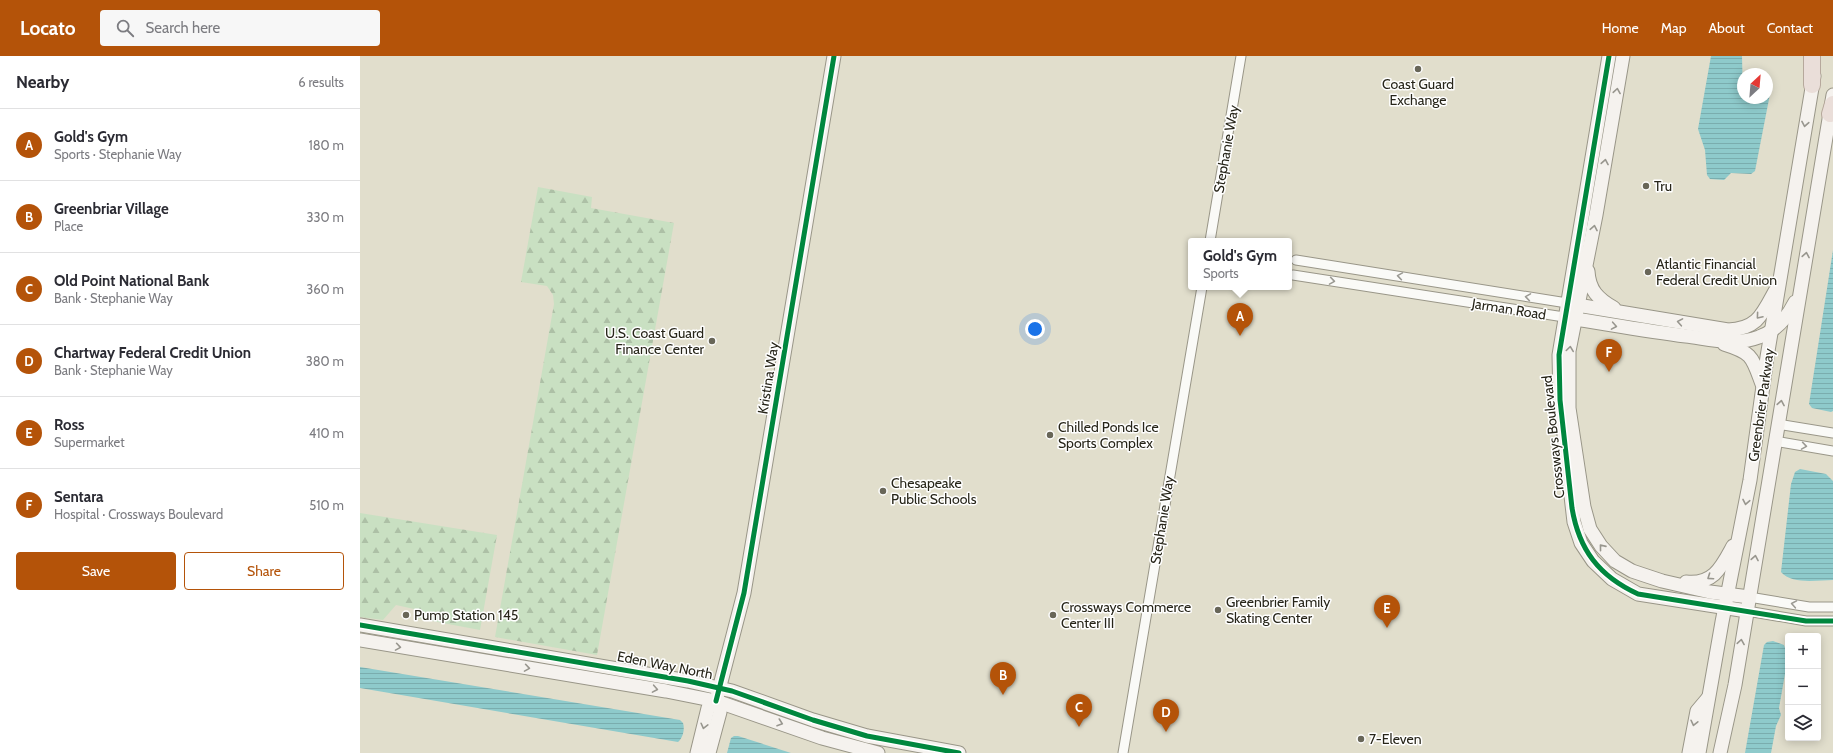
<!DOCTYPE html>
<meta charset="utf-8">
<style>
body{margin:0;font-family:Cabin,sans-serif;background:#f7f7f7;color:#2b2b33}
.controls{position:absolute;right:12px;bottom:12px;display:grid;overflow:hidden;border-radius:4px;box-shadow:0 2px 10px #0003}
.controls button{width:36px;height:36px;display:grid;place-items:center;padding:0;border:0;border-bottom:1px solid #e1e1e2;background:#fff;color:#2b2b33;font:20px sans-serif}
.compass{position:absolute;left:1377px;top:12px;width:36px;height:36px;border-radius:50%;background:#fff;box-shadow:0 2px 10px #0003;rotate:26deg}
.you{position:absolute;left:675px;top:273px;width:14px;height:14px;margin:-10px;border:3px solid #fff;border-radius:50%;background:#1a73e8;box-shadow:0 0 0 6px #1a73e833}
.badge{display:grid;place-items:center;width:26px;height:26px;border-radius:50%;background:#b45309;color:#fff;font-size:13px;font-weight:700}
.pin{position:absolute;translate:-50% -33px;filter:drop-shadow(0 1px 2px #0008)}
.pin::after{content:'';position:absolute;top:21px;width:14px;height:12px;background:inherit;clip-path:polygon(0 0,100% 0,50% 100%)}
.popup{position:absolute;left:828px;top:182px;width:104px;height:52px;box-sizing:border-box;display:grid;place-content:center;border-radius:4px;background:#fff;filter:drop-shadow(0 1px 3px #0005);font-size:13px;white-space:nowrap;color:#7c7c81}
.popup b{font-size:15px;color:#2b2b33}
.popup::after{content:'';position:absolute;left:50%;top:100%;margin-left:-8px;border:8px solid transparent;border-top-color:#fff}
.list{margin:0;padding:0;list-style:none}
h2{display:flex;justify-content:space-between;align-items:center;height:52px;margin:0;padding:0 16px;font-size:17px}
h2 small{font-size:13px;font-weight:400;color:#7c7c81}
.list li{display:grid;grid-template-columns:26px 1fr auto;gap:12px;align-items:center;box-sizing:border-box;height:72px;padding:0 16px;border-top:1px solid #e1e1e2}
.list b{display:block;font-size:15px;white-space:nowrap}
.list p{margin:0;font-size:13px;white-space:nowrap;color:#7c7c81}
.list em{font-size:13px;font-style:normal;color:#7c7c81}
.actions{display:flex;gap:8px;padding:12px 16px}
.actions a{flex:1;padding:9px 0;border:1px solid #b45309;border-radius:4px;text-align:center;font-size:14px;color:#b45309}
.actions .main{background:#b45309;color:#fff}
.icon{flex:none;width:22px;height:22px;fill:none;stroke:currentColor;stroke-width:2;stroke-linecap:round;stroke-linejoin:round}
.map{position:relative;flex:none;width:1473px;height:697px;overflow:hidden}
header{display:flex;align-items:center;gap:24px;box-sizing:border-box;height:56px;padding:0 20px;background:#b45309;color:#fff}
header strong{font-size:19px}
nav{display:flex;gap:22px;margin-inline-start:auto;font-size:14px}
.search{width:280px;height:36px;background:#f7f7f7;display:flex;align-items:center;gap:10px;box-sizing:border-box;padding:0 14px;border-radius:4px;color:#7c7c81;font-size:15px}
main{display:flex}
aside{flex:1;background:#fff}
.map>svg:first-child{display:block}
</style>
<header>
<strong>Locato</strong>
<div class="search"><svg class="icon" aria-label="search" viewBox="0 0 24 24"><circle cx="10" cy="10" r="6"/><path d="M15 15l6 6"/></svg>Search here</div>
<nav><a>Home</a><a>Map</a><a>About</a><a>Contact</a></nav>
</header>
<main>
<aside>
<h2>Nearby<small>6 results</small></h2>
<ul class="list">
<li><span class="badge">A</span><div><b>Gold's Gym</b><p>Sports · Stephanie Way</p></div><em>180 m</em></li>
<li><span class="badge">B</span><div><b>Greenbriar Village</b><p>Place</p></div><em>330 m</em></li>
<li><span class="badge">C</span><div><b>Old Point National Bank</b><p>Bank · Stephanie Way</p></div><em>360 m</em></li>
<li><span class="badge">D</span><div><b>Chartway Federal Credit Union</b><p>Bank · Stephanie Way</p></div><em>380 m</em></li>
<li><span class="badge">E</span><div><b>Ross</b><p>Supermarket</p></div><em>410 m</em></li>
<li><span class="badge">F</span><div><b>Sentara</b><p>Hospital · Crossways Boulevard</p></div><em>510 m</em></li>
</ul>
<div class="actions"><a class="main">Save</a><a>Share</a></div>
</aside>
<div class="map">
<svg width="1473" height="697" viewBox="0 0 1473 697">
<defs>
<pattern id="forest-firs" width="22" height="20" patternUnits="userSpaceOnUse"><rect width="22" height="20" fill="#c9e0c2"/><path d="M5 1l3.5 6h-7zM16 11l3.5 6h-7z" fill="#adc0a6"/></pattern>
<pattern id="water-rules" width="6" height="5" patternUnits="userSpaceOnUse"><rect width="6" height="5" fill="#8ecacb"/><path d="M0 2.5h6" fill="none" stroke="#7aadae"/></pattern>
</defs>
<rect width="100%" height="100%" fill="#e1decc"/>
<g fill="url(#forest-firs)">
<path d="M 178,131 L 232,141 L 231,152 L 314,167 L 237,599 L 135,581 L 194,248 L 193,239 L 187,230 L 161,226 Z"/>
<path d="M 0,457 L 137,479 L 120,574 L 56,562 L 54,553 L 36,549 L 23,564 L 0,561 Z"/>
</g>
<g fill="url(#water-rules)">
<path d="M 1351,0 L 1382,0 L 1383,42 L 1407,42 L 1407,36 L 1410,38 L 1395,115 L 1391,118 L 1371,117 L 1364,124 L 1350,123 L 1347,119 L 1345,94 L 1338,73 Z"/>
<path d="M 1473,194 L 1473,355 L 1471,356 L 1452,352 L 1449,348 Z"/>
<path d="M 1440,413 L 1466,418 L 1473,425 L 1473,524 C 1458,524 1432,529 1421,516 L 1431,428 L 1435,416 Z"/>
<path d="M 1413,585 L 1424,589 L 1428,601 L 1419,652 L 1421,659 L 1416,670 L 1411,697 L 1385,697 L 1404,589 L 1407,586 Z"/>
<path d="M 0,611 L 320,664 L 323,667 C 325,673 323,682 318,686 L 0,632 Z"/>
<path d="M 374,680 L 378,680 L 431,697 L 367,697 L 371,682 Z"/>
</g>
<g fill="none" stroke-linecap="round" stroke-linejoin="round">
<g stroke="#999688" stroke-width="11">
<g id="street">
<path d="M 850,185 L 881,0"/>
<path d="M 936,204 L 1207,247"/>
<path d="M 933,219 L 1204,261"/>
<path d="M 1417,368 L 1473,377"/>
<path d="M 1414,385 L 1473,395"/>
<path d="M 1389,541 L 1449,551 L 1473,551"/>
<path d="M 1387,555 L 1446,565 L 1473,565"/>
<path d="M 763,697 L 842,231"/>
</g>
</g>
<g stroke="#999688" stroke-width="15">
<g id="secondary">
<path d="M 1249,0 L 1199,299 L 1200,344 L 1214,466 L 1221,487 L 1233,505 L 1252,523 L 1278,538 L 1387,555"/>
<path d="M 1263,0 L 1236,159 L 1209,295 L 1209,352 L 1224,451 L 1230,473 L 1241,490 L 1255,505 L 1272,515 L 1302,525 L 1350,536 L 1389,541"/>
<path d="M 1228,215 C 1229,234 1238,243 1254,252"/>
<path d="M 1211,248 L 1368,274 C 1397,273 1402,259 1415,235"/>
<path d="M 1209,262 C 1248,268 1287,275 1326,280 C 1350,283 1376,290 1399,281 C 1416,275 1427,262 1435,246"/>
<path d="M 1364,288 C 1393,297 1392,301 1402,328"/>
<path d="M 1326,526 C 1354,529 1362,510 1373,490"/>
<path d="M 0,569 L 328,625 L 372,635 L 453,664 L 507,680 L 599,697"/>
<path d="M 0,584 L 306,635 L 356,645 L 462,682 L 518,697"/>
<path d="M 356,645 L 384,537 L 474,0"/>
<path d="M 337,697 L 348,652 L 356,645"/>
<path d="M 349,697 L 360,656 L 356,645"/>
<path d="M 1329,697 L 1337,655 L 1348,642"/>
<path d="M 1339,697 L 1362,566 L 1390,424 L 1407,301 L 1454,20"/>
<path d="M 1360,697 L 1375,629 L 1473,39"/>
</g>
</g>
<g stroke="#b6a89c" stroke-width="18">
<g id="highway">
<path d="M 1452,0 L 1452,29"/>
<path d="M 1470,58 L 1473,48"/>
</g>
</g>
<use href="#street" stroke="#fafaf7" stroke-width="9"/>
<use href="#secondary" stroke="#f5f2ee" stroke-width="13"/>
<use href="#highway" stroke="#eaded9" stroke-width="16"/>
<g stroke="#fff" stroke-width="8">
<g id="cycleway">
<path d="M 1249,0 L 1199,299 L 1200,344 L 1212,452 C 1219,494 1239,520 1278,538 L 1446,565 L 1473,565"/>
<path d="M 0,569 L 328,625 L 372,635 L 453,664 L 507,680 L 599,697"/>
<path d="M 356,645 L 384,537 L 474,0"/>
</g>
</g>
<use href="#cycleway" stroke="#00873e" stroke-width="5"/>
</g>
<defs><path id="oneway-chevron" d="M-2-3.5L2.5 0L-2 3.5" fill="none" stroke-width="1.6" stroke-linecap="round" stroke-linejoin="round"/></defs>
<g stroke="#98968e">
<use href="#oneway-chevron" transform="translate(1257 35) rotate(-81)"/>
<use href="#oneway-chevron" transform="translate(1445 68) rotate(100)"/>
<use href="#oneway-chevron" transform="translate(1245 106) rotate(-80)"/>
<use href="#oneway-chevron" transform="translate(1234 172) rotate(-79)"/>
<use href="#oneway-chevron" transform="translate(1446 199) rotate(-80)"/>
<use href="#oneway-chevron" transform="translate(1399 260) rotate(130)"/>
<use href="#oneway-chevron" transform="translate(1320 266) rotate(-170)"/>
<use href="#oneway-chevron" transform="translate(1254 270) rotate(10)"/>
<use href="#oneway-chevron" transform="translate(1210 293) rotate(-82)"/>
<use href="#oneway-chevron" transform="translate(1421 347) rotate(-80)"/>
<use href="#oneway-chevron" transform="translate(1386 446) rotate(101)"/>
<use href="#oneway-chevron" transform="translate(1242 491) rotate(-129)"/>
<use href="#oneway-chevron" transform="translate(1395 502) rotate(-80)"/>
<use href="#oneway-chevron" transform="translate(1350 521) rotate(146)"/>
<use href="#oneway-chevron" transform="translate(1381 586) rotate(-81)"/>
<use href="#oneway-chevron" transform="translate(38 591) rotate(9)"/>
<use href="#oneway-chevron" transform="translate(167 612) rotate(9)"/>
<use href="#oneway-chevron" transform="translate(295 633) rotate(10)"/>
<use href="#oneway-chevron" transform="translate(420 667) rotate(19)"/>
<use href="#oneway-chevron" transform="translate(1334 667) rotate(103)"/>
<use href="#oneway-chevron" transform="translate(344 670) rotate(104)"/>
</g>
<g stroke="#9b9a93">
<use href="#oneway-chevron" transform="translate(1040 220) rotate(-171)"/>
<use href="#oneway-chevron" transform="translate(972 225) rotate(9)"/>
<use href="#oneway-chevron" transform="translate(1168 241) rotate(-171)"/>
<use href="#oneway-chevron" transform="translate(1444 390) rotate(9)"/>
<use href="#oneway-chevron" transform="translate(1434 548) rotate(-170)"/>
</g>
<g fill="#686658" stroke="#fff" stroke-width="1.5">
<circle cx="1058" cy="13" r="4"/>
<circle cx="1286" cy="130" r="4"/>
<circle cx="1288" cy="216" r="4"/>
<circle cx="352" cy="285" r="4"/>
<circle cx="690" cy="379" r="4"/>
<circle cx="523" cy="435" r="4"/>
<circle cx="858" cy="554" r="4"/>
<circle cx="46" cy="559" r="4"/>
<circle cx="693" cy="559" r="4"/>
<circle cx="1001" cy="683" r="4"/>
</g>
<g text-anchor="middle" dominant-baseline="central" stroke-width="3" stroke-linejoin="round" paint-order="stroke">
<g font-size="14" fill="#272519" stroke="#fff" text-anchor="start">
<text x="1058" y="28" text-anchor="middle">Coast Guard<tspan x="1058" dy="16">Exchange</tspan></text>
<text x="1294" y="130">Tru</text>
<text x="1296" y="208">Atlantic Financial<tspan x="1296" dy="16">Federal Credit Union</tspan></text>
<text x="344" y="277" text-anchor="end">U.S. Coast Guard<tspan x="344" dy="16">Finance Center</tspan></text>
<text x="698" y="371">Chilled Ponds Ice<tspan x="698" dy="16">Sports Complex</tspan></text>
<text x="531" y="427">Chesapeake<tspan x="531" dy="16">Public Schools</tspan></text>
<text x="866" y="546">Greenbrier Family<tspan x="866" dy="16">Skating Center</tspan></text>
<text x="701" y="551">Crossways Commerce<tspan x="701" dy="16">Center III</tspan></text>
<text x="54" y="559">Pump Station 145</text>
<text x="1009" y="683">7-Eleven</text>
</g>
<g font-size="14" fill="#272519" stroke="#fff">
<text transform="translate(866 93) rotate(-80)">Stephanie Way</text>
<text transform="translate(1149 253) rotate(9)">Jarman Road</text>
<text transform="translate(408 322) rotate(-81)">Kristina Way</text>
<text transform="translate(1401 349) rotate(-82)">Greenbrier Parkway</text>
<text transform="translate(1193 381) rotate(-96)">Crossways Boulevard</text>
<text transform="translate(802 464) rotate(-81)">Stephanie Way</text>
<text transform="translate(305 609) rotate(11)">Eden Way North</text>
</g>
</g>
</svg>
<div class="controls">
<button>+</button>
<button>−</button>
<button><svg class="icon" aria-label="layers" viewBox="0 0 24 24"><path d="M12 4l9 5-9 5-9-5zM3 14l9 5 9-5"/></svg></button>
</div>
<svg class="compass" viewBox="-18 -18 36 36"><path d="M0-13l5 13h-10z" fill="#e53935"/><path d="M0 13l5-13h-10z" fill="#7c7c81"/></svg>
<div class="you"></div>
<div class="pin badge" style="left:880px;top:280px">A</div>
<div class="popup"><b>Gold's Gym</b>Sports</div>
<div class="pin badge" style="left:643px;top:639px">B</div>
<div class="pin badge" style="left:719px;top:671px">C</div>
<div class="pin badge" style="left:806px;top:676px">D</div>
<div class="pin badge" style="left:1027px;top:572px">E</div>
<div class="pin badge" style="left:1249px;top:316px">F</div>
</div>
</main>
